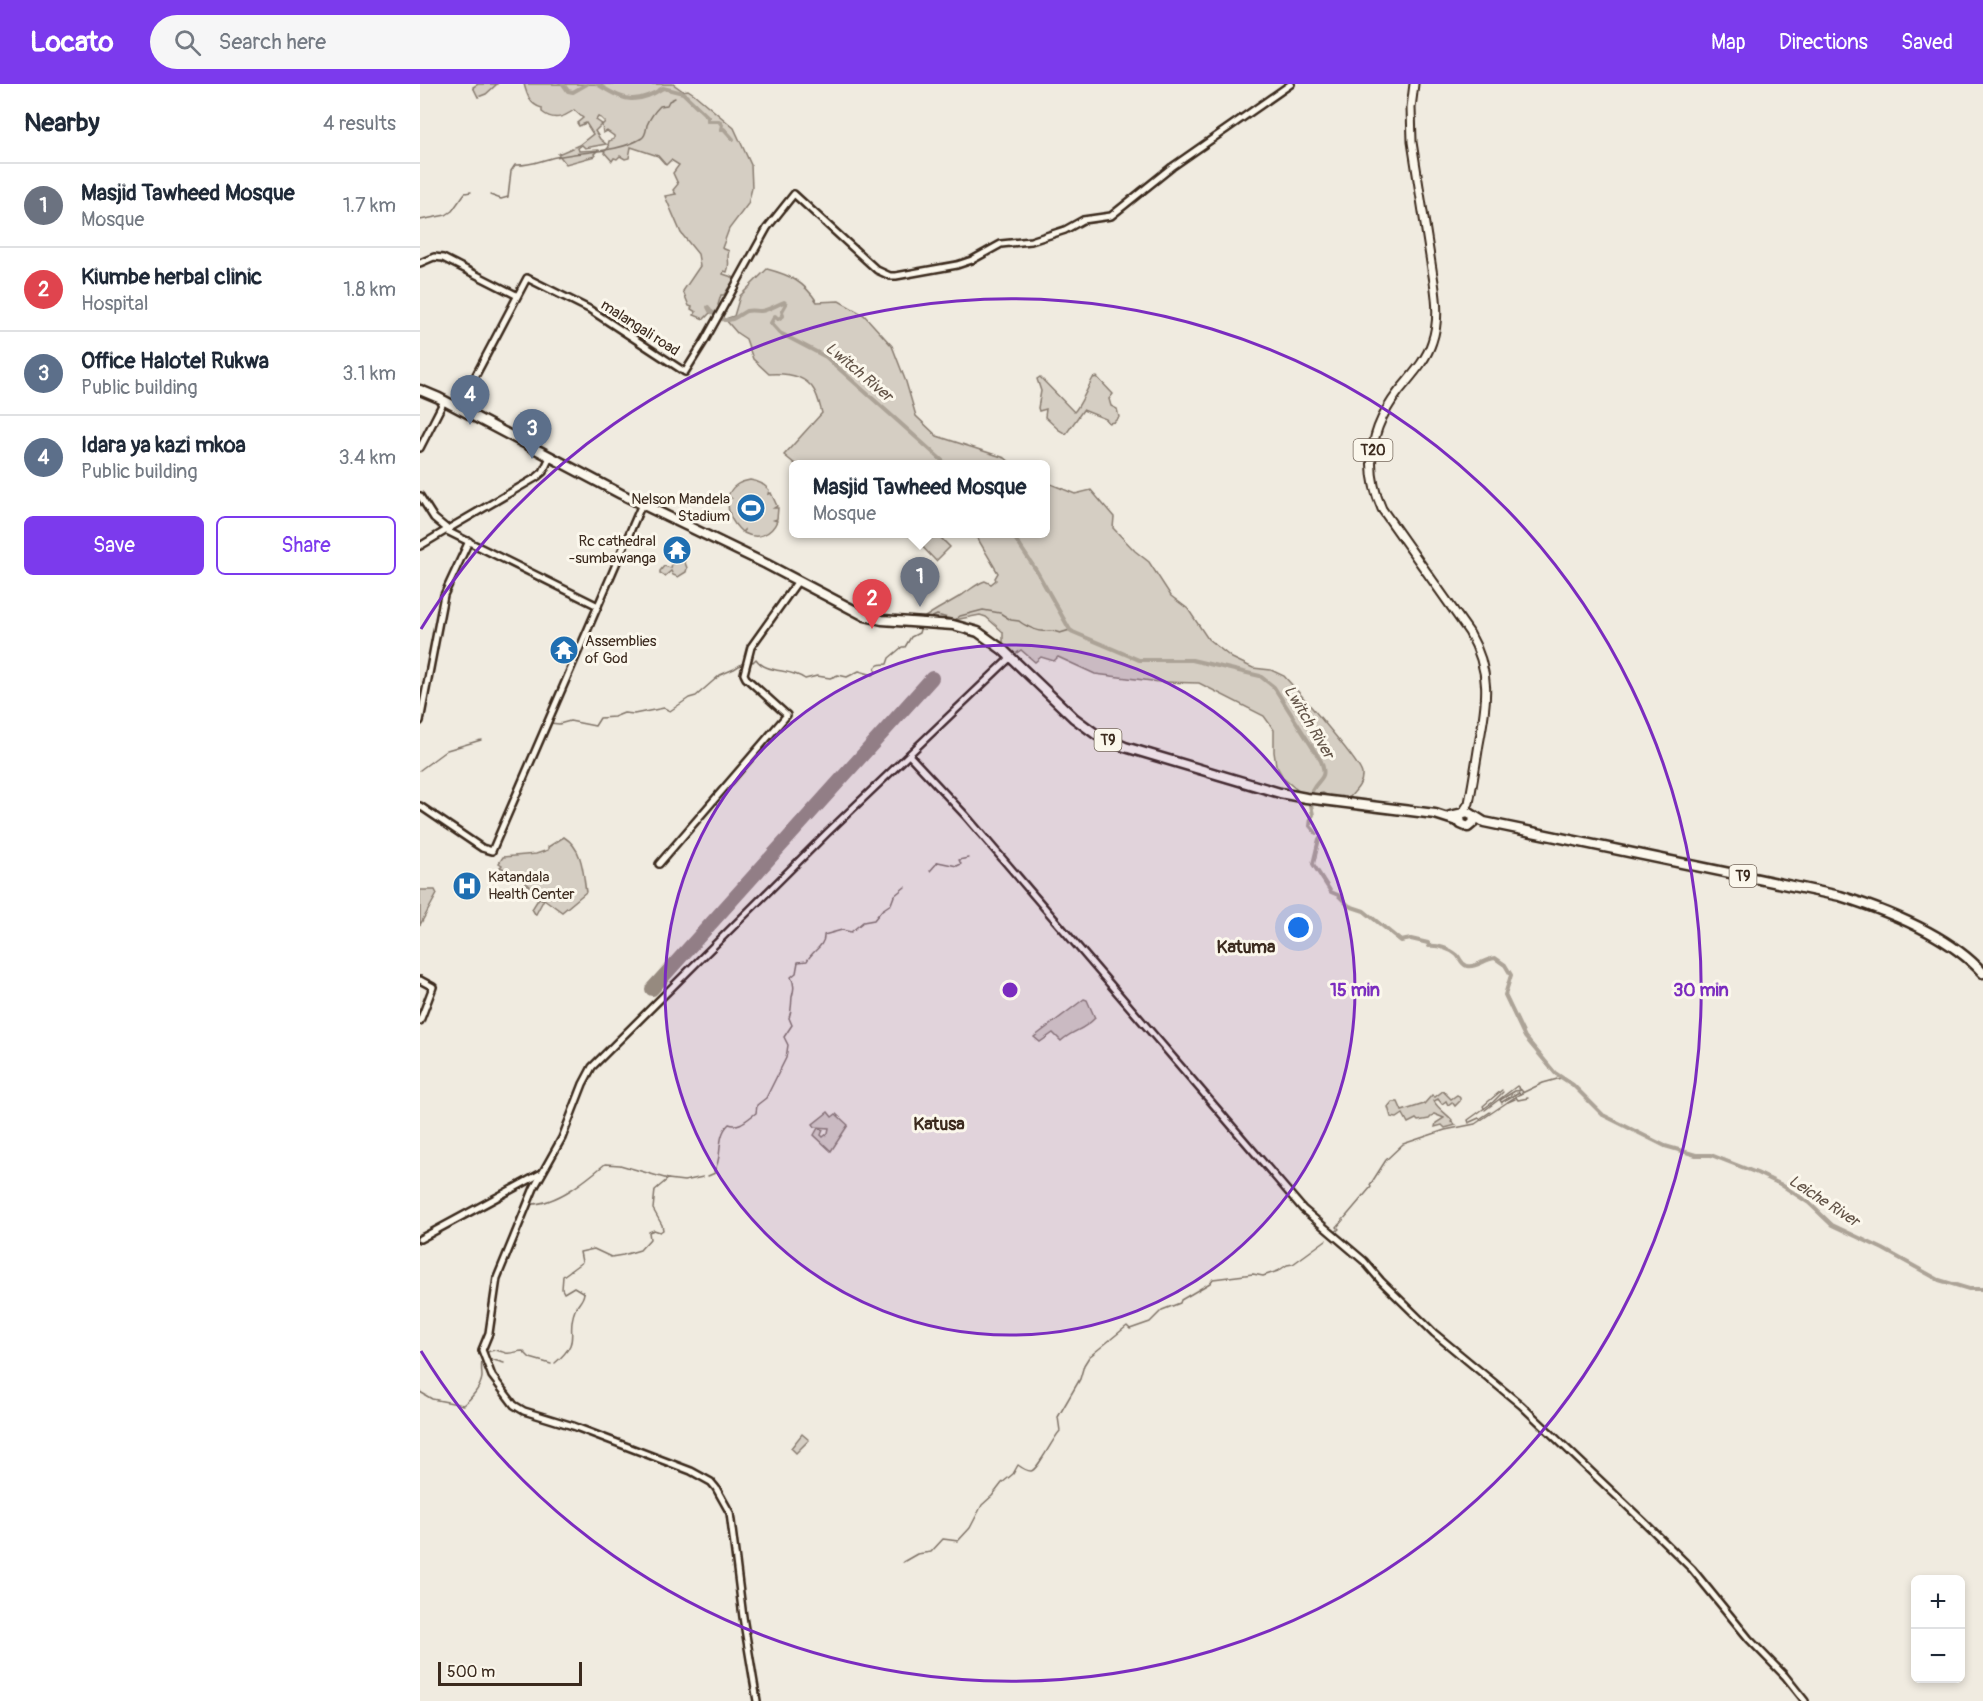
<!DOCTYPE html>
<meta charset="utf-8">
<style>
body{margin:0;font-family:Pangolin,sans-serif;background:#f6f6f7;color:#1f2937}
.controls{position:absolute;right:18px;bottom:18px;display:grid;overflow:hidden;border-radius:9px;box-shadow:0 3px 9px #0003}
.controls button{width:54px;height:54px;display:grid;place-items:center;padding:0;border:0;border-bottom:2px solid #e0e1e3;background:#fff;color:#1f2937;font:30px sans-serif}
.scale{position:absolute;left:18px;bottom:15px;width:144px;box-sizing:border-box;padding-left:6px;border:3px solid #3b2a1e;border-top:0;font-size:16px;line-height:21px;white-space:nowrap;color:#3b2a1e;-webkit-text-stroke:4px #fbf7ec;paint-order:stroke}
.you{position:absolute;left:879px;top:844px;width:21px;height:21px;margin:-15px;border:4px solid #fff;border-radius:50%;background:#1a73e8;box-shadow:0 0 0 9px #1a73e833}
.badge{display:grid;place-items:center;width:39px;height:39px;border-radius:50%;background:#7c3aed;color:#fff;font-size:20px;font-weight:700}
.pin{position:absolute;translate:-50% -50px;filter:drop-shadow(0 2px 3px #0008)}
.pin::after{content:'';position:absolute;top:32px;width:21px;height:18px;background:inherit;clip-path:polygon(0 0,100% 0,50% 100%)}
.popup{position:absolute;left:369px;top:376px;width:261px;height:78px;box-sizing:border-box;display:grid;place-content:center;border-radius:9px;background:#fff;filter:drop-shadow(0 2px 4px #0005);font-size:20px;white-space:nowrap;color:#747a83}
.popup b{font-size:22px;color:#1f2937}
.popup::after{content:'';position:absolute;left:50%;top:100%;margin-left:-12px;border:12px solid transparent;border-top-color:#fff}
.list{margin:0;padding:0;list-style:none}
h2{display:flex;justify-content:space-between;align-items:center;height:78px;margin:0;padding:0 24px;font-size:26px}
h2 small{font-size:20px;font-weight:400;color:#747a83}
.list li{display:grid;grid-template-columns:39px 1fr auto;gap:18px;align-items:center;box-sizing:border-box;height:84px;padding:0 24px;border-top:2px solid #e0e1e3}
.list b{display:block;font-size:22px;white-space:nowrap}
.list p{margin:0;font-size:20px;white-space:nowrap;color:#747a83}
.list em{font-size:20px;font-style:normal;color:#747a83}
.actions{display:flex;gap:12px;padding:18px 24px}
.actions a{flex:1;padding:14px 0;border:2px solid #7c3aed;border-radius:9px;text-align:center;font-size:21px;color:#7c3aed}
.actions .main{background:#7c3aed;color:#fff}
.icon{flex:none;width:33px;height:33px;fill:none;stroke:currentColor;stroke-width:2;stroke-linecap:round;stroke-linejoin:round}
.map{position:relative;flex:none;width:1563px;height:1617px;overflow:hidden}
header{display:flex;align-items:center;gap:36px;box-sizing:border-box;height:84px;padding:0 30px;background:#7c3aed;color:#fff}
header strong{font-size:28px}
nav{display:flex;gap:33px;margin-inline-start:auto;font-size:21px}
.search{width:420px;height:54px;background:#f6f6f7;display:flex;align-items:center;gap:15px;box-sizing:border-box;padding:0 21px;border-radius:33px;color:#747a83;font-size:22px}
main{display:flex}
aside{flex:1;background:#fff}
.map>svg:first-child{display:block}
</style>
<header>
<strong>Locato</strong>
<div class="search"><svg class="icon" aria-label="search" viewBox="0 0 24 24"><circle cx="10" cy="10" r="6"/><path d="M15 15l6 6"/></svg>Search here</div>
<nav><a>Map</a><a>Directions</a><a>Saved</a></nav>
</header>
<main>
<aside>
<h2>Nearby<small>4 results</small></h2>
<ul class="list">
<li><span class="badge" style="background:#6b7280">1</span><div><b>Masjid Tawheed Mosque</b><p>Mosque</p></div><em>1.7 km</em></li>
<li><span class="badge" style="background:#e0444e">2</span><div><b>Kiumbe herbal clinic</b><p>Hospital</p></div><em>1.8 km</em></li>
<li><span class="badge" style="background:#5c6f8a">3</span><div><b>Office Halotel Rukwa</b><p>Public building</p></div><em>3.1 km</em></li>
<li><span class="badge" style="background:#5c6f8a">4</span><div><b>Idara ya kazi mkoa</b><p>Public building</p></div><em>3.4 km</em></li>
</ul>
<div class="actions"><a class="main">Save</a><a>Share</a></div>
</aside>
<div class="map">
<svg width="1563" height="1617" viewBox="0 0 1563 1617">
<rect width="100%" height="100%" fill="#f0ebe0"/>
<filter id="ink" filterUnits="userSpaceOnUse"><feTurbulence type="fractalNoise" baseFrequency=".0167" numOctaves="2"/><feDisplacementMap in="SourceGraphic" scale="12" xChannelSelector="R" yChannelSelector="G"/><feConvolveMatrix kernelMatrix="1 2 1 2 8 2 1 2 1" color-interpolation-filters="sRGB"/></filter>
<g filter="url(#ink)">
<g fill="#d5cec3" stroke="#887c70" stroke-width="1.5">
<path d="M 58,0 L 77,0 L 66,10 L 58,13 L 53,3 Z"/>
<path d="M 104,0 L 253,0 L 263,7 L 268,6 L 274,10 L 314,44 L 331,81 L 332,104 L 328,120 L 309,145 L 302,164 L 309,167 C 306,173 311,179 307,188 L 304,187 L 303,190 L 315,194 L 304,211 L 301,211 L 298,221 L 300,225 L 295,230 L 290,229 L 284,235 L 274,231 L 276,228 L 271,225 L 272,223 L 269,222 L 263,207 L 280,182 L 278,170 L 261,149 L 245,112 L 256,110 L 253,106 L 258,100 L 253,89 L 259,81 L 251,76 L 246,81 L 238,72 L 211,63 L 209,74 L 205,75 L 200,72 L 197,75 L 194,74 L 192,77 L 184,68 L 189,63 L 188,61 L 189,57 L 194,55 L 194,52 L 187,47 L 183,49 L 182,41 L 185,38 L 181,34 L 178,33 L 176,36 L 182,40 L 175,47 L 180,55 L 186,60 L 165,64 L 162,61 L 158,64 L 159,67 L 178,66 L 174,70 L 175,72 L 146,80 L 138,70 L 159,61 L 173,50 L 166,39 L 159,42 L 157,39 L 163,34 L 154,26 C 143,34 133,37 122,28 L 122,24 C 110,21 107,11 104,0 Z"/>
<path d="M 347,185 C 370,191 384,198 397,218 L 419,217 L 444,231 L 472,262 L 486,298 L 496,332 L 517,352 L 585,374 L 592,380 L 375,380 L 364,371 L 402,329 C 400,322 398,312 394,306 C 385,291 365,289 349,290 L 333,275 L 326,255 L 317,249 L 305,235 L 314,232 L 320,212 Z"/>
<path d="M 620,293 L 654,328 C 660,322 668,303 673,294 L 677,293 L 693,310 L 689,315 L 691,322 L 697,325 L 699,333 L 694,338 L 689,339 L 686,335 L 663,326 L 646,350 L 639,346 L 625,333 L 626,325 L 619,327 L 618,324 L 621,307 L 617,295 Z"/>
<path d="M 330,396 C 338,397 344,400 349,406 L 348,410 L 351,409 L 357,422 L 354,424 L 358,424 L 357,435 L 354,436 L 357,437 C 351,451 337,456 324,449 L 324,446 L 322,448 C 311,438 307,428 308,414 L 311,414 L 308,412 C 312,402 319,398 330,396 Z"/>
<path d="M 626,398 L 655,410 L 671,406 L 694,433 L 693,444 L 715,467 L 729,478 L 751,512 L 768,525 L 788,555 L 812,574 L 833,584 L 851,586 L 864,592 C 876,605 941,679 942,690 C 943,700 935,707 929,714 L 910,713 L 903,709 L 891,711 L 881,709 L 864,695 L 856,681 L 854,668 L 854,646 L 844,632 L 779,599 L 740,598 L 675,590 L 638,573 L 634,577 L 621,573 L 615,578 L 601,566 L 594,571 L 583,559 L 583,548 L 566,533 L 560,531 L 529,537 L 501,536 C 514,526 528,520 542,511 C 550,506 556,500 565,497 L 571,500 L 576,496 L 575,494 L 578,489 L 558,455 L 550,450 L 626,450 Z"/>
<path d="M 501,450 L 517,450 L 530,463 L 516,477 L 495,455 Z"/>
<path d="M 257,476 L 264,476 L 267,484 L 266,488 L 258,493 L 253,491 L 251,487 L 245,492 L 240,489 L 240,487 L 244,482 L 251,484 L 252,479 Z"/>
<path d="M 144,753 C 163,765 163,788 166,808 L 142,828 L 124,815 L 116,830 L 115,830 L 112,825 L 119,814 L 122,815 L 123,813 L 95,790 L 80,783 L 82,781 L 79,779 L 83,773 L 116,770 L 128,766 L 128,763 Z"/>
<path d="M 0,806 L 15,806 L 17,810 L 0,841 Z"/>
<path d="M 664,915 L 667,916 L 675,934 C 663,947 653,946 641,957 L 633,949 L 620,958 L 614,953 Z"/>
<path d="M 1023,1007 L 1031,1015 L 1037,1011 L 1040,1014 L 1040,1017 L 1035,1022 L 1032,1018 L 1028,1021 L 1026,1017 L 1022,1020 L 1018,1015 L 1014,1017 C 1017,1024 1027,1030 1032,1036 L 1031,1038 L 1036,1041 L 1025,1044 L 1022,1041 L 1015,1043 L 1016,1039 L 1024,1034 L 1014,1030 L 1009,1035 L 998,1037 L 996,1035 L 988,1039 L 983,1030 L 977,1034 L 971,1033 L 968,1023 L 972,1018 L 978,1018 L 982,1027 L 1004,1020 L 1012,1011 L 1015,1013 Z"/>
<path d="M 408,1028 L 412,1033 L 416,1030 L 428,1041 L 411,1067 L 394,1051 L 398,1044 L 403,1046 L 401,1051 L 403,1053 L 408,1049 L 409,1044 L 395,1043 L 393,1040 Z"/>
<path d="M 382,1350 L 389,1356 L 376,1369 L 371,1364 Z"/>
</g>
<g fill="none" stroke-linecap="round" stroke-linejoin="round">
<g stroke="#7f7367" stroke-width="1.5">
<path d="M 70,111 L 81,115 L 88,113 L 91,87 L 95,81 C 110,82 121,76 136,73 C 163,67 198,69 222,54 C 226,51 226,46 227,41 C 230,34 235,27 240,22 L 247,21 L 249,17 L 255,14"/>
<path d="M 0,136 L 26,131 L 32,127 L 45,109 L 51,108"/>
<path d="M 508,535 L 517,531 L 535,536 L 540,532 L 563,526 L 580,529 L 591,536 L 599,537 C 602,540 616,547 621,547 C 630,548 630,545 640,549 L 650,546"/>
<path d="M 329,576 L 333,578 L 336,575 C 346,590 370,584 385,595 L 397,592 L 410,594 L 418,591 L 427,593 L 439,587 L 453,591 L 456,588 L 455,585 C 457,579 462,581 467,580 L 469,574 L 482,563 L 485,563 L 491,553 L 499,549 L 501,542"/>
<path d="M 130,639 L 139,640 L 150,637 L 175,642 L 180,634 L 194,633 L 204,629 L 214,630 L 244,624 L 250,627 L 269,614 L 276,612 L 300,591 L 314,585 L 325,578"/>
<path d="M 0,686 L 27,666 L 61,656"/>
<path d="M 510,787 L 518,778 L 537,782 L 541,780 L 539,776 L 548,774"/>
<path d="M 1095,1012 L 1098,1016 L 1108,1014"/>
<path d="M 1082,1018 L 1099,1008 L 1100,1010"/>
<path d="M 1088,1018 L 1095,1015"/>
<path d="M 1082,1019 L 1080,1016 L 1095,1007 L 1101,1006"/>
<path d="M 1064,1024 L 1063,1022 L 1082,1006"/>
<path d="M 1065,1026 L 1097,1002 L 1103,1008"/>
<path d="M 1061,1034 L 1070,1028"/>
<path d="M 1050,1038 L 1059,1034 L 1061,1036"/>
<path d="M 1049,1039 L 1048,1036 L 1073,1018 L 1083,1008"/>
<path d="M 288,1092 L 295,1089 L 294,1087 C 304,1073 295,1053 309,1040 C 320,1044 327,1035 336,1029 L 337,1021 L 346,1014 L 366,974 L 368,961 L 364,953 L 372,941 L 369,934 C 372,926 371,922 372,913 C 374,905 375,901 371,893 L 376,889 L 378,878 L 387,877 C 392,867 405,862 404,851 L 422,846 L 431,848 L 443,838 L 454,836 L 462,826 L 471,820 L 474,812 L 485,803"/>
<path d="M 111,1120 C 137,1120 166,1096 185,1080 L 200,1081 L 248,1095"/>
<path d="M 914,1149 L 919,1145 L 917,1143 L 951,1103 L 950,1101 L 966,1076 L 983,1060 L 1025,1046 L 1055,1040 L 1098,1011 L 1123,999 L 1141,994"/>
<path d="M 84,1279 L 70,1275 L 66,1269 C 73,1264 79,1267 86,1269 C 92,1270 97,1267 103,1267 L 110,1274 L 131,1280"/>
<path d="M 135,1279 C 163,1255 145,1251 155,1226 C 158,1219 163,1217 164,1209 L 154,1203 L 144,1209 L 142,1205 L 143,1192 L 162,1178 L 160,1168 L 174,1165 L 191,1173 L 203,1171 L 220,1166 L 230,1155 L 229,1148 L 234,1146 L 240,1148 L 243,1146 L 242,1141 L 233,1125 L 235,1106 L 248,1095 L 264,1097 L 283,1093"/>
<path d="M 0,1308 L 12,1315 L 43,1321 C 51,1315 61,1303 62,1293 C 62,1285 60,1284 63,1274"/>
<path d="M 483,1478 L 497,1470 L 511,1468 L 523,1455 L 538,1457 L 550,1444 L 562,1421 L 572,1412 L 582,1399 L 593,1390 L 598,1381 C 602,1384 606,1387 611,1387 C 618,1386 633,1354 640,1347 L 638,1333 L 660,1295 L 664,1281 L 669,1273 L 707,1242 L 710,1245 L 730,1238 L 742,1226 L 760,1219 L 761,1216 L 790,1199 L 793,1195 L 833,1190 L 843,1192 L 858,1187 L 867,1181 L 873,1180 L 906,1156"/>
</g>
<g stroke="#aca397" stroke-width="4">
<path d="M 143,0 L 148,7 L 153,8 L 167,0"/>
<path d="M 177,0 C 203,16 215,22 243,4 L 263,9 L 288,33 L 288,37 L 299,37 L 302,41 L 301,45 L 304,45 L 313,55"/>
<path d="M 288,223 L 290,227 L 295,230"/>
<path d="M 300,233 L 304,236 C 314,237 318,231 326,227 C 331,226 336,227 341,227 C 349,226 356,221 364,218 L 366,220 L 362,227 L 363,232 L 358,235 L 355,232 L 351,239 L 360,249 L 406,273 L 526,380"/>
<path d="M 592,450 L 616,486 L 650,546 L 653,548 L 719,576 L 772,576 L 840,592 L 854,603 L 901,677 C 908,696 899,693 892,707 C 888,715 892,724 893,731 L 891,734 L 890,742 L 896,749"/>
<path d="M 899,755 L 893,780 L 911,808 L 918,811 L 929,822 L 944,827 L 981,857 L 991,855 L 1008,859 L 1009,862 C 1018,861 1030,865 1037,871 C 1041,875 1041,880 1047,882 C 1057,884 1064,875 1075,874 L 1085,881 L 1091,891 L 1085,911 L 1105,953 L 1135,989 L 1153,1001 L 1183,1031 L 1245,1062 L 1276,1071 L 1291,1071 L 1337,1089 L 1360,1100 L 1389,1119 L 1412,1141 L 1463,1165 L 1519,1196 L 1549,1205 L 1563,1205"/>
</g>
<path stroke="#968a7f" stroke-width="14" d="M 232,905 L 512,594"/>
<g stroke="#3b2a1e" stroke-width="10">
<g id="secondary">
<path d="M 0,179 L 14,173 L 23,174 L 96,211"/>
<path d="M 38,325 L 107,194 L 169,225 L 265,288 L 285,256 L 347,144 L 374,110 L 457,186 L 470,192 L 476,192 L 537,181 L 552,176 L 581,160 L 611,157 L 645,146 L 663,136 L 691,132 L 752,83 L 871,0"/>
<path d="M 0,364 L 23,319"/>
<path d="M 0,412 L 14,434 L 26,444"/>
<path d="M 28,445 L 117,393 L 123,388 L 130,373"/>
<path d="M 27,447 L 178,522"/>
<path d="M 0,462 L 25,447"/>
<path d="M 0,637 L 24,511 L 49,457"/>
<path d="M 489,671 L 545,731 L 883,1125 L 944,1177 L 961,1197 L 1014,1249 L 1101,1321 L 1224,1438 L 1272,1485 L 1329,1555 L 1365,1592 L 1385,1617"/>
<path d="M 0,722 L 62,764 L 72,767 L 222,420"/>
<path d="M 239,780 L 367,631 L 326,594 L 324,590 L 331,563 L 378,497"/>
<path d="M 0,896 L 13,903 L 0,937"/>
<path d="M 0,1155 L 120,1090"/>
<path d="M 337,1617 L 323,1533 L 310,1429 L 296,1404 L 291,1398 L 271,1387 L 153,1342 L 104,1327 L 94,1321 L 72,1292 L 62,1266 L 69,1249 L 77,1194 L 114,1104 L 142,1054 L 163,1000 L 172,983 L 407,749 L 591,573"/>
</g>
</g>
<g stroke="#3b2a1e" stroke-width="11">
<path id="primary" d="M 994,0 L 991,24 L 992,58 L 1014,198 C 1017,218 1019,238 1012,258 C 1006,277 991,292 979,307 C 951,343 943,383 962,425 L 1049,548 C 1072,588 1067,617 1059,660 C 1056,679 1053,699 1049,719 L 1043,728"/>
</g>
<g stroke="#3b2a1e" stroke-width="13">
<g id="highway">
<path d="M 0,306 L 19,314 L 201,410 L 346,480 L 445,532 L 462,536 L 533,541 L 558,548 L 583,566 L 654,634 L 677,651 L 705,663 L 860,709 L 886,714 L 1015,730 L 1040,738"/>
<path d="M 1030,732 L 1048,728 L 1064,738 L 1420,812 C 1468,827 1529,851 1563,889"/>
<path d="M 1040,733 L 1041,740 L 1048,743 L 1054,738 L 1053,732"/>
</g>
</g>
<use href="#secondary" stroke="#fbf7ec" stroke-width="5"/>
<use href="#primary" stroke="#fbf7ec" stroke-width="7"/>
<use href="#highway" stroke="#fbf7ec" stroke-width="8"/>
</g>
</g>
<circle cx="590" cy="906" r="345" fill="#7b2cbf" fill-opacity=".12"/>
<g fill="none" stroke="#7b2cbf" stroke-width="3">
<circle cx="590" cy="906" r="345"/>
<path d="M1 545A691 691 0 1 1 1 1267"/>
</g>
<defs>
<g id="stadium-disc" transform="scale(1.5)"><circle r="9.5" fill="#1f6fb2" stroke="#fbf7ec"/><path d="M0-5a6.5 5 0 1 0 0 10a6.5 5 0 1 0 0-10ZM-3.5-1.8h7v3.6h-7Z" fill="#fff"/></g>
<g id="temple-disc" transform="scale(1.5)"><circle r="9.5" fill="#1f6fb2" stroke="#fbf7ec"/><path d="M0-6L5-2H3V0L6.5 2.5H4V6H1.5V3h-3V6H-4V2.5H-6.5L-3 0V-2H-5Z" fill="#fff"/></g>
<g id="hospital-disc" transform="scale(1.5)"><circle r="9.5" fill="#1f6fb2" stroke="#fbf7ec"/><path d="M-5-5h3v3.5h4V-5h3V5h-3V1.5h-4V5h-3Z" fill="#fff"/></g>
</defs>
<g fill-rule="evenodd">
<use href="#stadium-disc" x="331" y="424"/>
<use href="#temple-disc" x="257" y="466"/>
<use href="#temple-disc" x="144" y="566"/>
<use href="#hospital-disc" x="47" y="802"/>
</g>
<g text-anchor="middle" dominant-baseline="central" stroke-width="6" stroke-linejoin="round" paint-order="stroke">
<g fill="#fbf7ec" stroke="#75685c" stroke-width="1.5">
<rect x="933.5" y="355" width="39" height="22" rx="4.5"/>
<rect x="674.5" y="645" width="27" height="22" rx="4.5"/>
<rect x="1309.5" y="781" width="27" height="22" rx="4.5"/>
</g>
<g font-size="14" font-weight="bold" fill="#3b2a1e">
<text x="953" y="366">T20</text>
<text x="688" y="656">T9</text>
<text x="1323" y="792">T9</text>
</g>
<g font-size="15" fill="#3b2a1e" stroke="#fbf7ec">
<text transform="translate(220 244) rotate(33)">malangali road</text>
</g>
<g font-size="15" fill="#3b2a1e" stroke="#fbf7ec" text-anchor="end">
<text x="310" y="415">Nelson Mandela<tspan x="310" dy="17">Stadium</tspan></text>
<text x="236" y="457">Rc cathedral<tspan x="236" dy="17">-sumbawanga</tspan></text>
<text x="165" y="557" text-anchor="start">Assemblies<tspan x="165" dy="17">of God</tspan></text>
<text x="68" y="793" text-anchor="start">Katandala<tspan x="68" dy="17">Health Center</tspan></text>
</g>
<g font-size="16" font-style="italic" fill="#635448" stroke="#fbf7ec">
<text transform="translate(439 288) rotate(40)">Lwitch River</text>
<text transform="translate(889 638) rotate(59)">Lwitch River</text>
<text transform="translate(1404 1117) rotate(33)">Leiche River</text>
</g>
<g font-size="18" font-weight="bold" fill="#3b2a1e" stroke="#fbf7ec">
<text x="826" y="863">Katuma</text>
<text x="519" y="1040">Katusa</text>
</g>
</g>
<circle cx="590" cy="906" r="9" fill="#7b2cbf" stroke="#fbf7ec" stroke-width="3"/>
<g font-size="18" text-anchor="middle" font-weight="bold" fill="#7b2cbf" stroke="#fbf7ec" stroke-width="6" stroke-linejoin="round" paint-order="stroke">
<text x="935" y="912">15 min</text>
<text x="1281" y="912">30 min</text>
</g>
</svg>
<div class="controls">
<button>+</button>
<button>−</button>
</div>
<div class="scale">500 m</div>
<div class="you"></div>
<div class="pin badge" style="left:500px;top:523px;background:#6b7280">1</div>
<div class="popup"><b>Masjid Tawheed Mosque</b>Mosque</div>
<div class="pin badge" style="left:452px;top:545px;background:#e0444e">2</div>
<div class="pin badge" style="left:112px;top:375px;background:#5c6f8a">3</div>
<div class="pin badge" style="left:50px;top:341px;background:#5c6f8a">4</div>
</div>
</main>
